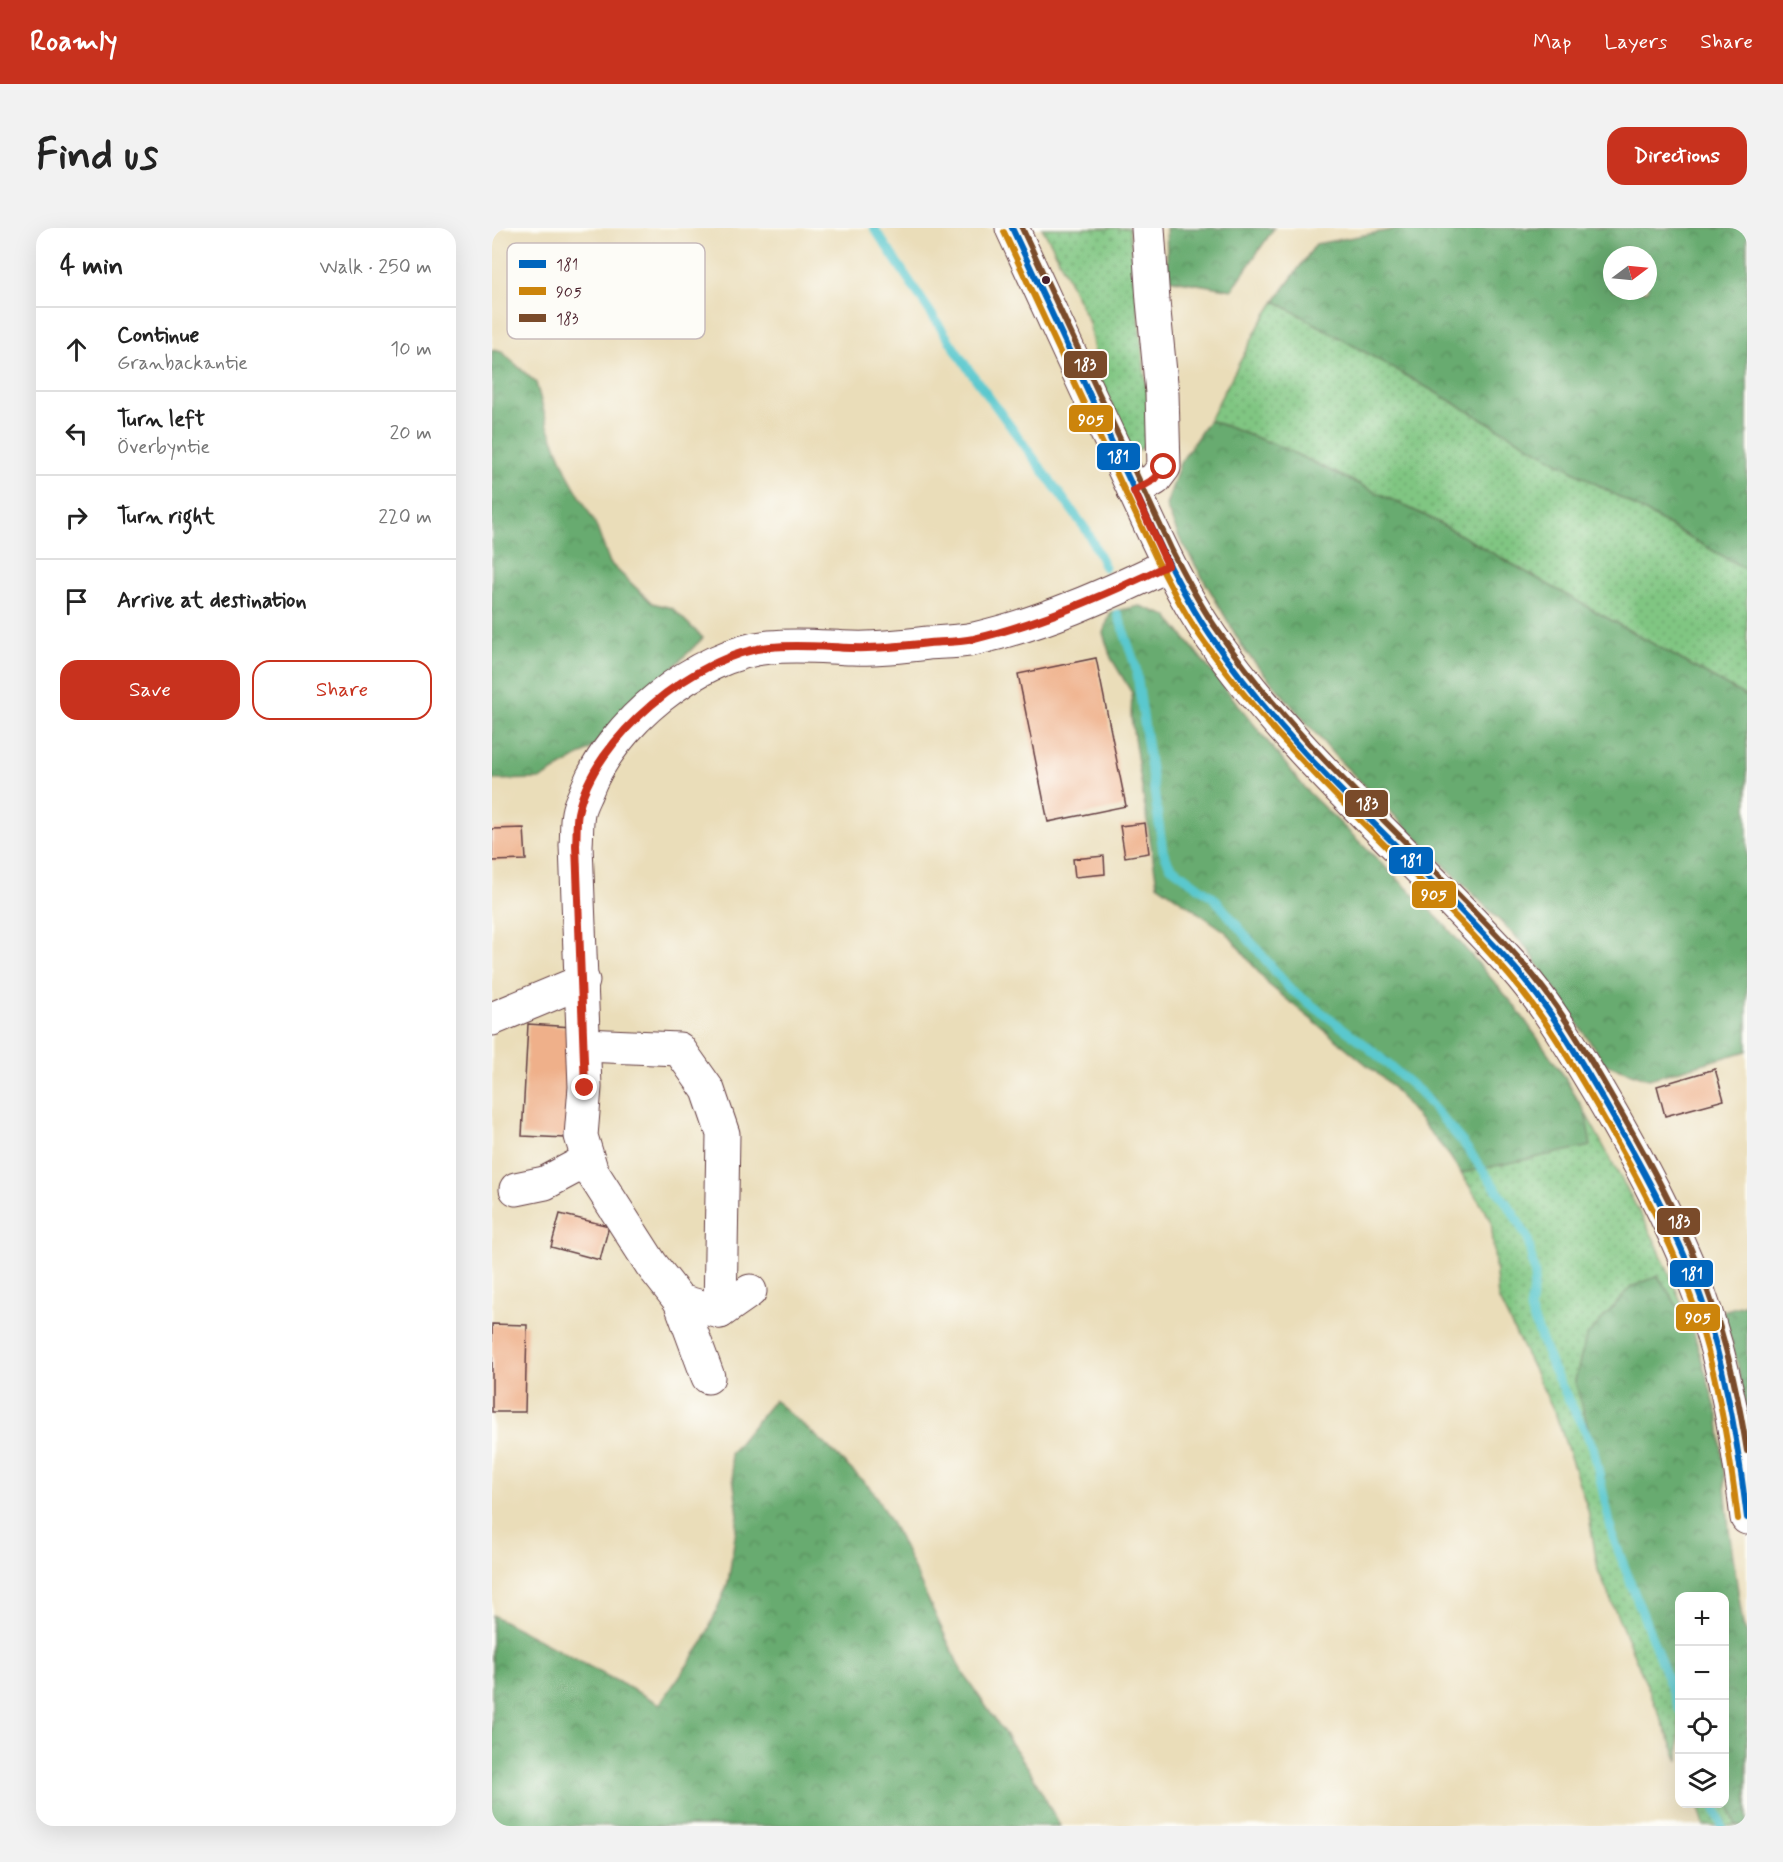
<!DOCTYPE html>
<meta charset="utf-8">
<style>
body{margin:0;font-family:Mynerve,sans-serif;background:#f2f2f2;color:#222}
.controls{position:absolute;right:18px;bottom:18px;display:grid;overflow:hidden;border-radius:12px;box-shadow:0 6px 24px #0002}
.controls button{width:54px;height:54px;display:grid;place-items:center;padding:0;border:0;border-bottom:2px solid #e0e0e0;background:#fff;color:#222;font:30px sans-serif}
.compass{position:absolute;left:1111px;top:18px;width:54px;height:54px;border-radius:50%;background:#fff;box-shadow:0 6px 24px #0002;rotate:74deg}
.stop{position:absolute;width:18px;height:18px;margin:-14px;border:4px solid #c8321e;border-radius:50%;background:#fff}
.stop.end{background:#c8321e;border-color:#fff;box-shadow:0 2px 6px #0008}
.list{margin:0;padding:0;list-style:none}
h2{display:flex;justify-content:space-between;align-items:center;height:78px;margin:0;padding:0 24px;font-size:26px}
h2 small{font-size:20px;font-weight:400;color:#767676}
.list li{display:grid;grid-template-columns:39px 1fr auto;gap:18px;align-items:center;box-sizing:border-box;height:84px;padding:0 24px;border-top:2px solid #e0e0e0}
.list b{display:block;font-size:22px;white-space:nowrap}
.list p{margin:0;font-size:20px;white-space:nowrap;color:#767676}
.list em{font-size:20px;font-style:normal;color:#767676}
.actions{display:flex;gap:12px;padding:18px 24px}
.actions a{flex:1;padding:14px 0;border:2px solid #c8321e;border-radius:18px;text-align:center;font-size:21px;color:#c8321e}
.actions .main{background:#c8321e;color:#fff}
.icon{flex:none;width:33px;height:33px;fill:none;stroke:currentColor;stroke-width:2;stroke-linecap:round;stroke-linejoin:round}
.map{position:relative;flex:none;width:1255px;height:1598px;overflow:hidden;border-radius:18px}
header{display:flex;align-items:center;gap:36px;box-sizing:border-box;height:84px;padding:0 30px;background:#c8321e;color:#fff}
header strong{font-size:28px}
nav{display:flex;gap:33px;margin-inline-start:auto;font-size:21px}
.intro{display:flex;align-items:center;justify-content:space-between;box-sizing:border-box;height:144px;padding:0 36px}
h1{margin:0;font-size:42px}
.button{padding:15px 27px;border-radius:18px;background:#c8321e;color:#fff;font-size:21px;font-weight:700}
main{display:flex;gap:36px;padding:0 36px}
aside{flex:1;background:#fff;border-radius:18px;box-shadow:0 6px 24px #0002}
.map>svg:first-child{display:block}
</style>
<header>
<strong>Roamly</strong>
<nav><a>Map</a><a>Layers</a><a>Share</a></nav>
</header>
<div class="intro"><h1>Find us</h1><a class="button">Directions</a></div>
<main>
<aside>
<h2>4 min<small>Walk · 250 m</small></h2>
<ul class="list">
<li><svg class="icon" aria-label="ahead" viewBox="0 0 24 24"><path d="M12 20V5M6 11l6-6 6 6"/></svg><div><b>Continue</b><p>Granbackantie</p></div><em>10 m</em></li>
<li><svg class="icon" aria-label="left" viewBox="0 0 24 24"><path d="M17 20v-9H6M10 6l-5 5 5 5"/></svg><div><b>Turn left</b><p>Överbyntie</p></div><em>20 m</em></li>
<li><svg class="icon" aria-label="right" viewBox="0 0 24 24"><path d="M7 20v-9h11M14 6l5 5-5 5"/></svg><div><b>Turn right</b></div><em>220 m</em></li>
<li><svg class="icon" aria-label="arrive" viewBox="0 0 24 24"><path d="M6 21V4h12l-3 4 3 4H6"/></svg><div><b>Arrive at destination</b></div></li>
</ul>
<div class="actions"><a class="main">Save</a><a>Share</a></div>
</aside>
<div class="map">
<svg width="1255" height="1598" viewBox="0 0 1255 1598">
<defs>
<pattern id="grass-dots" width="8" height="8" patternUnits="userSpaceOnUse" patternTransform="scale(1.5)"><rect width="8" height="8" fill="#80c682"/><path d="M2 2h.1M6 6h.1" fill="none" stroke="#6ba06b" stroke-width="1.8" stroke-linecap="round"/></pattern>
<pattern id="forest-crowns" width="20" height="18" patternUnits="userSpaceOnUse" patternTransform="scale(1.5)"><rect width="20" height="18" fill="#68ab70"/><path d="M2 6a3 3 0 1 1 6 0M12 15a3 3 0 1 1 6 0" fill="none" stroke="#588b5c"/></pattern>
</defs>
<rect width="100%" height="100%" fill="#fdfcf7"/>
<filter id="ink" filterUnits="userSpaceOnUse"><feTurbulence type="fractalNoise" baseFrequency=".0167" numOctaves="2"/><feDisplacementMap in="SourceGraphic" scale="12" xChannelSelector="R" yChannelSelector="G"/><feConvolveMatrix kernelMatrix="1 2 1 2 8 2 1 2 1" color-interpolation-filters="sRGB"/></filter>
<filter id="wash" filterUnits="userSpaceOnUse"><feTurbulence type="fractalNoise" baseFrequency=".008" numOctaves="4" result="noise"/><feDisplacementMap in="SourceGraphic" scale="24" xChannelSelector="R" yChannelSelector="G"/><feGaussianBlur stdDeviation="1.35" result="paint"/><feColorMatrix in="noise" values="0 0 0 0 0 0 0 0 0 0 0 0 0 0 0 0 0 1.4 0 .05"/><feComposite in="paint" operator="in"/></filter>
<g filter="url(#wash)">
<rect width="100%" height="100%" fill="#eaddb9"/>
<g fill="url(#grass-dots)" stroke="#657256" stroke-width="1.5">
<path d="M 550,0 L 637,0 L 654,157 L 661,205 L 648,222 L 637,217 L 606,145 L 597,95 L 559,15 Z"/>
<path d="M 783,73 L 1255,342 L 1255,469 L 940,291 L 787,218 L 717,192 L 768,96 Z"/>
<path d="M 1093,884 L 1164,1015 L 1201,1102 L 1166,1048 L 1083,1152 L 1097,1203 L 1121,1309 L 1166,1430 L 1187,1464 L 1187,1533 L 1106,1342 L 1096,1282 L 1064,1187 L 1006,1070 L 999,992 L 969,945 L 1098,918 Z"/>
<path d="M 1233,1566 L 1244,1598 L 1212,1598 L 1206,1576 L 1232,1576 Z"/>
</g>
<g fill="url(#forest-crowns)" stroke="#59654e" stroke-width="1.5" fill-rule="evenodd">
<path d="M 674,0 L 782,0 L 740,62 L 676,51 Z"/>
<path d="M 910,0 L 1255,0 L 1255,342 L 783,73 L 824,16 ZM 1120,27 L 1156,27 L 1156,63 L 1120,63 Z"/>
<path d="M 0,122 L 10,124 L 44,155 L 56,198 L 76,247 L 103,295 L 118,335 L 160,375 L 180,380 L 211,410 L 97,522 L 49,551 L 0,552 Z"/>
<path d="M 717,192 L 787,218 L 940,291 L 1255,469 L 1255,823 L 1157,851 L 1113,836 L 1035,720 L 843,528 L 753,423 L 687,309 L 674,278 L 688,235 Z"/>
<path d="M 648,378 L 675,388 L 816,564 L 951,695 L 1023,778 L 1070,845 L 1093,884 L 1099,918 L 969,945 L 957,927 L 897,855 L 776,756 L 734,704 L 665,656 L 639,490 L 640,465 L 619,430 L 611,405 L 619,384 Z"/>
<path d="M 1166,1048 L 1201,1102 L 1227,1191 L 1237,1301 L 1251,1397 L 1255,1406 L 1255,1598 L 1244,1598 L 1233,1566 L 1232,1368 L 1188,1368 L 1187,1464 L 1166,1430 L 1121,1309 L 1097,1203 L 1083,1152 L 1094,1109 L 1139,1059 Z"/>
<path d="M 1255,1076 L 1255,1191 L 1245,1134 L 1230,1083 Z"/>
<path d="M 282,1172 L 332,1215 L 381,1263 L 407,1309 L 469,1442 L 537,1541 L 568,1598 L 0,1598 L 0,1387 L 168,1476 L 211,1415 L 236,1355 L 246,1287 L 238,1226 Z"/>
</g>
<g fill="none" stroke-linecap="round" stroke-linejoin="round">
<g stroke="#5ac8ce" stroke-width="9">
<path d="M 382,0 L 475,139 L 595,303 L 613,339"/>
<path d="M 626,386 L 644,440 L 671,623 L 678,638 L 723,671 L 798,761 L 871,815 L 927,863 L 972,916 L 1020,983 L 1036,1011 L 1043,1048 L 1038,1082 L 1061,1141 L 1101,1219 L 1121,1309 L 1188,1483"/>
<path d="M 1222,1576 L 1230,1598"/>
</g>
</g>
<g id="blocks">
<g fill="#efb08a">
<path d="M 604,430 L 634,578 L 556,594 L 526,446 Z"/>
<path d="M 653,595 L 657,625 L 633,629 L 628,598 Z"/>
<path d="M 32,600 L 34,632 L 0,633 L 0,601 Z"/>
<path d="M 612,628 L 613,646 L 583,649 L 581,631 Z"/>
<path d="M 36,796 L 80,799 L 74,910 L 30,908 Z"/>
<path d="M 1223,841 L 1232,872 L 1173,888 L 1165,858 Z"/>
<path d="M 68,986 L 117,998 L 108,1032 L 59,1019 Z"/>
<path d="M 0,1096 L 35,1097 L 33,1184 L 0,1184 Z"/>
</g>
</g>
</g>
<g filter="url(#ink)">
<use href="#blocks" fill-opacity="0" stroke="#623c40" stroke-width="1.5"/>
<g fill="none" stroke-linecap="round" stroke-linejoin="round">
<g stroke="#623c40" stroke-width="35">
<g id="minor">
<path d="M 520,0 C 557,81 594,161 632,241 C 659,298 683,356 719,409 C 805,532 922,628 1022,739 C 1055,776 1081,821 1107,864 C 1145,929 1182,997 1208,1068 C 1234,1139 1246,1215 1255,1290"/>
<path d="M 642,263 L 663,251 L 672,239 L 670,165 L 661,73 L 656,0"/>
<path d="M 0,791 L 91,753"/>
<path d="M 92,817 L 187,821 L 216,862 L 231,906 L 228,1084 L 188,1073"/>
<path d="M 24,961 L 53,955 L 96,932"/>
<path d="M 228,1084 L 258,1063"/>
<path d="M 216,1149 L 188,1073 L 159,1036 L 100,944 L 89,908 L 93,859 L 84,617 C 85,607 84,595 86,585 C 87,578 91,571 94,564 C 120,496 204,426 278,419 C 306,416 332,419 360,420 C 385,421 411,418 436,415 C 451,414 467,414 482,411 C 549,396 614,367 676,337"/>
</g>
</g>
<use href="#minor" stroke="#fff" stroke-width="33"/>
<g stroke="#fdfcf7" stroke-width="10">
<path id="bus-1" d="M 520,0 L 672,326 C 686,354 700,381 718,407 C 802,532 922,627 1022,739 C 1058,779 1085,827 1112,873 C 1153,944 1194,1018 1218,1097 C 1237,1160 1247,1225 1255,1290"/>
</g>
<g stroke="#fdfcf7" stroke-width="10">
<path id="bus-2" d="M 512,4 L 664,330 C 679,359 694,389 713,415 C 800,539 918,633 1016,746 C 1052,787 1079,834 1106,880 C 1146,950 1185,1022 1209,1099 C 1228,1162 1238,1226 1246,1291"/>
</g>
<g stroke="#fdfcf7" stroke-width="10">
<path id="bus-3" d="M 530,0 L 680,323 C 694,350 708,378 726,403 C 811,527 930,622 1029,733 C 1065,774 1093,822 1120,869 C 1161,939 1200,1012 1225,1090 C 1239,1134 1248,1179 1255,1223"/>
</g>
<use href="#bus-1" stroke="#0065bd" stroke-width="6"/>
<use href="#bus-2" stroke="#cc840b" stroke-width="6"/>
<use href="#bus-3" stroke="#7a4b2a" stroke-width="6"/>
</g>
</g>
<g fill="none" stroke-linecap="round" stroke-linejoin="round" filter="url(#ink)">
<path stroke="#c8321e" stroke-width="8" d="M 93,860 L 84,617 C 85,607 84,595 86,585 C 101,510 204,426 278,419 C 306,416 332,419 360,420 C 385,421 411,418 437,415 C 451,414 467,414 482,411 C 549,395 614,367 676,337 L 642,263 L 663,251 L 672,239"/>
</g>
<circle fill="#4a1f2b" stroke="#fdfcf7" stroke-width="2" cx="554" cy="52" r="5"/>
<rect x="15" y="15" width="198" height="96" rx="9" fill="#fdfcf7" stroke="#c7baba" stroke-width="1.5"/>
<rect x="27" y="32" width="27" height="8" fill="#0065bd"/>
<rect x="27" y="59" width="27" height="8" fill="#cc840b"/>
<rect x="27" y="86" width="27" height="8" fill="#7a4b2a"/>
<g font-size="16" fill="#4a1f2b">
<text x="64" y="42">181</text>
<text x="64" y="69">905</text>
<text x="64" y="96">183</text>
</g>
<g stroke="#fdfcf7" stroke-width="2">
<rect x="571" y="122" width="45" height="29" rx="6" fill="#7a4b2a"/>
<rect x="576" y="176" width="46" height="29" rx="6" fill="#cc840b"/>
<rect x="604" y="214" width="45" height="29" rx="6" fill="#0065bd"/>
<rect x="852" y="561" width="45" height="29" rx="6" fill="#7a4b2a"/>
<rect x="896" y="618" width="46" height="29" rx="6" fill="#0065bd"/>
<rect x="919" y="652" width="46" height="29" rx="6" fill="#cc840b"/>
<rect x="1164" y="979" width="45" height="29" rx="6" fill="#7a4b2a"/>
<rect x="1177" y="1031" width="45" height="29" rx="6" fill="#0065bd"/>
<rect x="1183" y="1075" width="46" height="29" rx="6" fill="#cc840b"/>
</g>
<g font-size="16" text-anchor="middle" font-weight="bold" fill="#fff">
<text x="593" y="142">183</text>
<text x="599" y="197">905</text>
<text x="626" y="234">181</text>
<text x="875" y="581">183</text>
<text x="919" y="638">181</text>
<text x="942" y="672">905</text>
<text x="1187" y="999">183</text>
<text x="1200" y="1051">181</text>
<text x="1206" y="1095">905</text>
</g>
</svg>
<div class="controls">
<button>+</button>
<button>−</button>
<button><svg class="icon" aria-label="locate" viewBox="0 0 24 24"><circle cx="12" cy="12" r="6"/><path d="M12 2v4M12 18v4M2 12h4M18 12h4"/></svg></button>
<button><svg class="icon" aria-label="layers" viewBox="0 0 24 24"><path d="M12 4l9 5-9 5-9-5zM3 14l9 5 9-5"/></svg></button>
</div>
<svg class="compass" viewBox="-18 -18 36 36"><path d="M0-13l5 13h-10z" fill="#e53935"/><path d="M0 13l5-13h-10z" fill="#767676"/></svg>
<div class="stop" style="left:672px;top:239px"></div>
<div class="stop end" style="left:93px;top:860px"></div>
</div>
</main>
